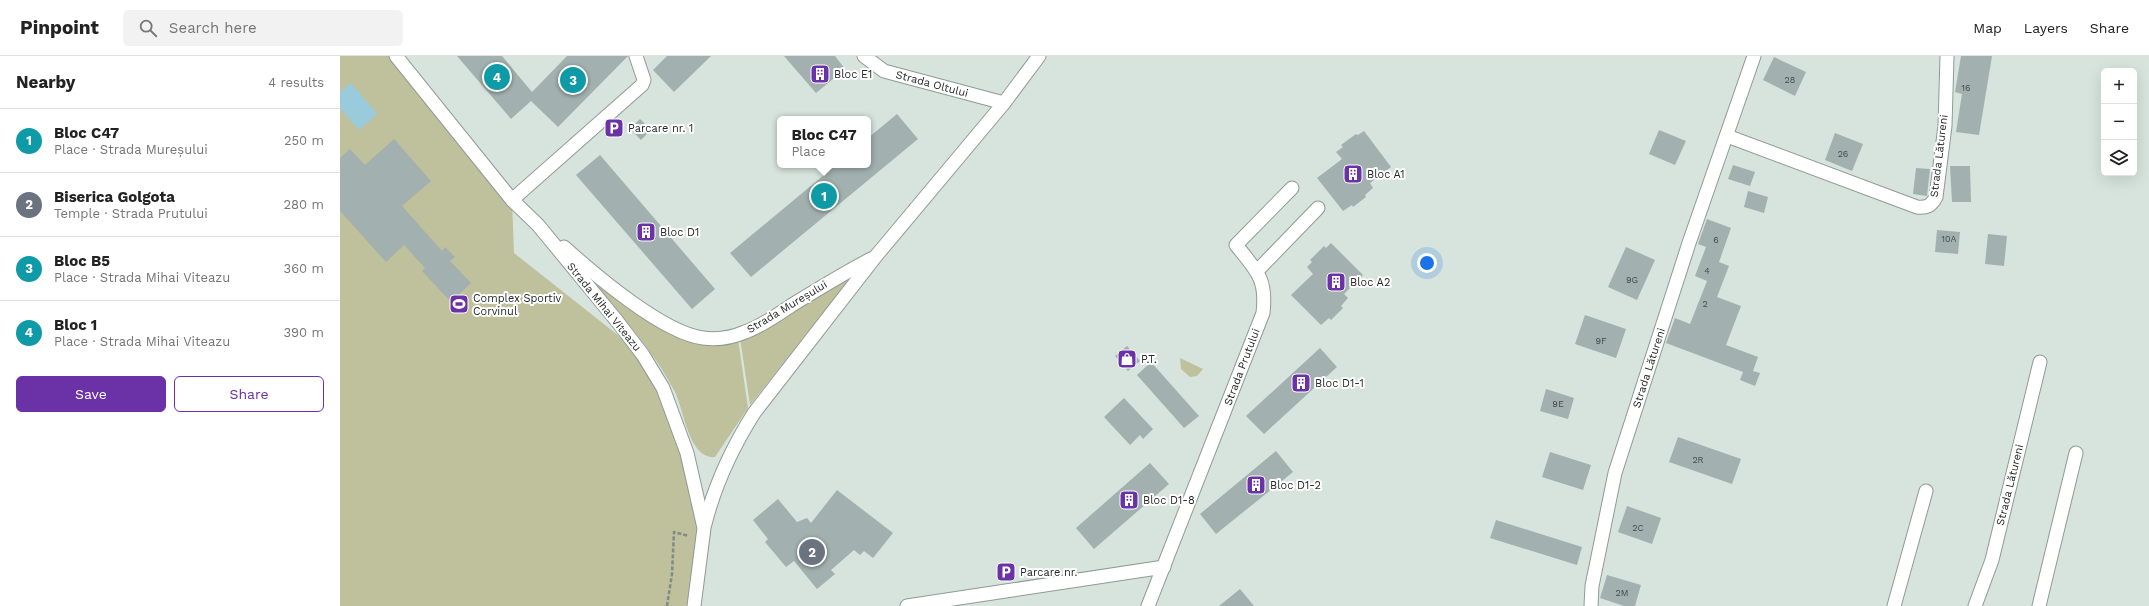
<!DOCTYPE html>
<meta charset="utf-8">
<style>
body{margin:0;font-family:"Work Sans",sans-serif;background:#f2f2f2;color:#222}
.controls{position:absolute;right:12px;top:12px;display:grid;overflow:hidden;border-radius:6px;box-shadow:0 4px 16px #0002}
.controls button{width:36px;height:36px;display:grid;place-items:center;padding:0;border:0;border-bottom:1px solid #e0e0e0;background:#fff;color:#222;font:20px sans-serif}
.you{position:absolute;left:1087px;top:207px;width:14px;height:14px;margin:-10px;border:3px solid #fff;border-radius:50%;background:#1a73e8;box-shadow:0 0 0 6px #1a73e833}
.badge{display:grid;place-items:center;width:26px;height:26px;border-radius:50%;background:#6b31a7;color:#fff;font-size:13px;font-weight:700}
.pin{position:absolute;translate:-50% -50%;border:2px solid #fff;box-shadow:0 1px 4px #0006}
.popup{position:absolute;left:437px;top:60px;width:94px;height:52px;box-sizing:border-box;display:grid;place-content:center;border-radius:6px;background:#fff;filter:drop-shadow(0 1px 3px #0005);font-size:13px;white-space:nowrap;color:#767676}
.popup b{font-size:15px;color:#222}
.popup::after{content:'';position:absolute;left:50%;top:100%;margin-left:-8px;border:8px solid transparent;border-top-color:#fff}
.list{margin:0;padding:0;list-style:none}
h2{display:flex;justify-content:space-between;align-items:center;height:52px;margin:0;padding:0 16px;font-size:17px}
h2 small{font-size:13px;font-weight:400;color:#767676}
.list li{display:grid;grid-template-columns:26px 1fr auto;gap:12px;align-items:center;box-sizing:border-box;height:64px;padding:0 16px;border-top:1px solid #e0e0e0}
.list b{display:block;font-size:15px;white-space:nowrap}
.list p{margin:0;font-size:13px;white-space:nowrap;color:#767676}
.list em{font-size:13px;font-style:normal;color:#767676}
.actions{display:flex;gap:8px;padding:12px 16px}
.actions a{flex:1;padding:9px 0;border:1px solid #6b31a7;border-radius:6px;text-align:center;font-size:14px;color:#6b31a7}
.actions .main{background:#6b31a7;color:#fff}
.icon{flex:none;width:22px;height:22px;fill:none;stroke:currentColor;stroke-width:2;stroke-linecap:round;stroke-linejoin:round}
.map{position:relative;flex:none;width:1809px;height:550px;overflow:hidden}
header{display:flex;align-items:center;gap:24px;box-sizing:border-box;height:56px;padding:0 20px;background:#fff;border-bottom:1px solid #e0e0e0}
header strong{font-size:19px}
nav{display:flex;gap:22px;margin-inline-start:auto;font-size:14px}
.search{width:280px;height:36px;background:#f2f2f2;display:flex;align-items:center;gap:10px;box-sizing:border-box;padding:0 14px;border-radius:6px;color:#767676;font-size:15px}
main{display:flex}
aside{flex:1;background:#fff}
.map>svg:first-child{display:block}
</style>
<header>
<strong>Pinpoint</strong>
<div class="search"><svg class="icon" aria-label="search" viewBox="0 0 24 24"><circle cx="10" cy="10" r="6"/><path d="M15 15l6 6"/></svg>Search here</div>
<nav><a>Map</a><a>Layers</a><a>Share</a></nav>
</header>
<main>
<aside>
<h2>Nearby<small>4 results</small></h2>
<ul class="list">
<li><span class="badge" style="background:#0f9aa8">1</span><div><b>Bloc C47</b><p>Place · Strada Mureșului</p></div><em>250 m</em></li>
<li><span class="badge" style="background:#6b7280">2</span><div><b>Biserica Golgota</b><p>Temple · Strada Prutului</p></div><em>280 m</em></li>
<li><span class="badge" style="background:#0f9aa8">3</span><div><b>Bloc B5</b><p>Place · Strada Mihai Viteazu</p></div><em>360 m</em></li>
<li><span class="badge" style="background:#0f9aa8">4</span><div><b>Bloc 1</b><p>Place · Strada Mihai Viteazu</p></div><em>390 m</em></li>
</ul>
<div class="actions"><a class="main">Save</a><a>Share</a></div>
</aside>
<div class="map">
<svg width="1809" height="550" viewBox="0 0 1809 550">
<rect width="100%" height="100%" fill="#d6e4dd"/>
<g fill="#bec19c">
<path d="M 0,0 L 56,0 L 172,144 L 174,197 L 303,299 L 323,332 L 364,472 L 354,550 L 0,550 Z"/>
<path d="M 243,213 C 271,234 324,281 356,288 C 370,291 384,287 398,283 L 408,352 L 375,401 C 349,404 344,354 335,336 C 312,291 274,252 243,213 Z"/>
<path d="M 506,224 L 507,227 L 410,349 L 400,282 Z"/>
<path d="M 840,302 L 863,313 L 857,320 L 850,321 L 841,313 Z"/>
</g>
<path fill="#9acbdc" d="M 11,27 L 37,58 L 19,74 L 0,52 L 0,36 Z"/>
<g fill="#a2b0b0">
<path d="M 117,0 L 162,0 L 192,36 L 227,0 L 288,0 L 218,71 L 191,45 L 171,63 Z"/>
<path d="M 327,0 L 371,0 L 334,36 L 313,14 Z"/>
<path d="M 444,0 L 495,0 L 505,13 L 476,37 Z"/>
<path d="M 1621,0 L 1652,0 L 1639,79 L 1616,76 L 1622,38 L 1615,36 Z"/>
<path d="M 1434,1 L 1466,16 L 1455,40 L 1423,24 Z"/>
<path d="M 557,58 L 578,83 L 411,221 L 390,197 L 496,109 L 528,109 L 528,82 Z"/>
<path d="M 300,63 L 311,74 L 301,84 L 290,73 Z"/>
<path d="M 1319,74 L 1346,85 L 1335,109 L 1309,98 Z"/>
<path d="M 1024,75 L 1051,111 L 1030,127 L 1033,132 L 1025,139 L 1026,141 L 1013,151 L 1012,149 L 1003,155 L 977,122 L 1002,103 L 996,96 L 1003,91 L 1001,89 L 1016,78 L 1018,79 Z"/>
<path d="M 1495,77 L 1523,88 L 1512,115 L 1485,104 Z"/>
<path d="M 54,83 L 91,125 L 62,150 L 102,195 L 105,191 L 115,201 L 110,205 L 131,227 L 111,246 L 82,215 L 85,212 L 64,189 L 46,206 L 0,155 L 0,102 L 10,93 L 25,109 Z"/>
<path d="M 260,99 L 375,233 L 352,253 L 236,119 Z"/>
<path d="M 1393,109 L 1415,116 L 1410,130 L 1388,123 Z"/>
<path d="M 1610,110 L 1630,110 L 1631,146 L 1612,146 Z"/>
<path d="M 1576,112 L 1590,113 L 1587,140 L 1573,138 Z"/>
<path d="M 1408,135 L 1428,141 L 1424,157 L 1404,151 Z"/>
<path d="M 1367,163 L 1391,172 L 1379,206 L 1389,210 L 1377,241 L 1401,250 L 1386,289 L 1418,301 L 1413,315 L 1420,317 L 1415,330 L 1400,324 L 1403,316 L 1326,287 L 1335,262 L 1350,268 L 1367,225 L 1355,220 L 1366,191 L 1358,188 Z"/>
<path d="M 1597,174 L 1620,176 L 1618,198 L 1595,196 Z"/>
<path d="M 1648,178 L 1667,180 L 1664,210 L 1645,208 Z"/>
<path d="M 991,187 L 1023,219 L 1004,238 L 1008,242 L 1001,250 L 1003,252 L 991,264 L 989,262 L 981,269 L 951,239 L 973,218 L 967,211 L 972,206 L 970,204 L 984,190 L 986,192 Z"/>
<path d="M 1286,191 L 1315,204 L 1297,244 L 1268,231 Z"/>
<path d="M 1245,259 L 1286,273 L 1276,302 L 1235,288 Z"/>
<path d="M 787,290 L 800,305 L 788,315 L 775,300 Z"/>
<path d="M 980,292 L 997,311 L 924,378 L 906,360 Z"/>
<path d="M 811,306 L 859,360 L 844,372 L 797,319 Z"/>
<path d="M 1206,333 L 1234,342 L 1228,363 L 1200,355 Z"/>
<path d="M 784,342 L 813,373 L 803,383 L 800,379 L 790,389 L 764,361 Z"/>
<path d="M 1338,381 L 1401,403 L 1392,428 L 1329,406 Z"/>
<path d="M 936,395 L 953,416 L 876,478 L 860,458 Z"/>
<path d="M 1210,396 L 1251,409 L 1243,434 L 1202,421 Z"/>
<path d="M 810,407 L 829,428 L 754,493 L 736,472 Z"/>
<path d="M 497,434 L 553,477 L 533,502 L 524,495 L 520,499 L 514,494 L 491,514 L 495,518 L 477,533 L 454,505 L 446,511 L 425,486 L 428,483 L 413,464 L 438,443 L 457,466 L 467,462 L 471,467 Z"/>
<path d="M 1287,450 L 1321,462 L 1312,488 L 1278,476 Z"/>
<path d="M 1156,464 L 1242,491 L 1237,509 L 1150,482 Z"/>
<path d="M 1267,519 L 1301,529 L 1295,550 L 1284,550 L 1260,542 Z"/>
<path d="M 900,533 L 914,550 L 879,550 Z"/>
</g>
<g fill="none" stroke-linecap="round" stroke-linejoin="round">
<g stroke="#8e9b95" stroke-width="15">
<g id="minor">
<path d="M 56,0 L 172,144 L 198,169 L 277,265 L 303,299 L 323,332 L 347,397 L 364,472 L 354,550"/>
<path d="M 524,0 L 544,15 L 664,47"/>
<path d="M 1387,80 L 1577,151 C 1587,152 1591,150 1596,141 L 1605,70 L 1607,0"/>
<path d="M 172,144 L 302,29 L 304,24 L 296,0"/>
<path d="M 224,191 C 255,219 323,277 363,282 C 377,284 391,282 405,276 C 422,270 437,259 452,249 C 478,233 504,217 531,203"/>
<path d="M 917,215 L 978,152"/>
<path d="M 365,468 C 375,428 392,392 414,357 L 536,200 L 664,47 L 699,0"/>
<path d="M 567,550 L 824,511"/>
<path d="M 808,550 L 923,257 C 927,223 917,215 896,189 L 952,132"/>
<path d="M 1251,550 L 1252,530 L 1275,417 L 1349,187 L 1414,0"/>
<path d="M 1554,550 L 1586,435"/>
<path d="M 1635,550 L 1652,504 L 1700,306"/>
<path d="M 1699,550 L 1736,397"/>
</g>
</g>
<path stroke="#818b87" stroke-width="2.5" stroke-dasharray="4 2" stroke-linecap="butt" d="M 327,550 L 332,518 L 334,476 L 349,480"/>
<use href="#minor" stroke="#fff" stroke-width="13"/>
</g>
<defs>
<g id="building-square" transform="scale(1)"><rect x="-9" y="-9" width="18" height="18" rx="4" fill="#6b31a7" stroke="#fff"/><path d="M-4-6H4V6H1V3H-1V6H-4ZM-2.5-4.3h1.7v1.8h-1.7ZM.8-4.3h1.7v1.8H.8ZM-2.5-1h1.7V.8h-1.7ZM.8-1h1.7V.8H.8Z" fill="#fff"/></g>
<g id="parking-square" transform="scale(1)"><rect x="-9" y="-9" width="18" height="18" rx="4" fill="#6b31a7" stroke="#fff"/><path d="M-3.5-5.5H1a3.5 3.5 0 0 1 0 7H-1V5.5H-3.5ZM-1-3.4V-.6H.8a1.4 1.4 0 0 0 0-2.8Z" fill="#fff"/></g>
<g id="stadium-square" transform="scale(1)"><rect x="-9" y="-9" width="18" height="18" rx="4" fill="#6b31a7" stroke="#fff"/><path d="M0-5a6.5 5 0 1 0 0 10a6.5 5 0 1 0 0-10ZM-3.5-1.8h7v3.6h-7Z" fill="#fff"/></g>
<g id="shop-square" transform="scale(1)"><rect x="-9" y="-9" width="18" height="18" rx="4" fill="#6b31a7" stroke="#fff"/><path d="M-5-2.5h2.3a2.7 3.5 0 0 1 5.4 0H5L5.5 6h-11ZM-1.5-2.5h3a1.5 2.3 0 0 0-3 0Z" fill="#fff"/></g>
</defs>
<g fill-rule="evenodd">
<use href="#building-square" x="480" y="18"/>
<use href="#parking-square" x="274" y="72"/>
<use href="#building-square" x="1013" y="118"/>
<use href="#building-square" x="306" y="176"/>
<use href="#building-square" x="996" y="226"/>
<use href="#stadium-square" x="119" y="248"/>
<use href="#shop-square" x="787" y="303"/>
<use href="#building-square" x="961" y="327"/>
<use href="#building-square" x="916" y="429"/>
<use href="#building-square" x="789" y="444"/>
<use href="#parking-square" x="666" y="516"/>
</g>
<g text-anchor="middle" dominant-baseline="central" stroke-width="4" stroke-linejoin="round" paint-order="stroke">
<g font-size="9" fill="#444b49">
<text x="1450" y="24">28</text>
<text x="1626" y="32">16</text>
<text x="1503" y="98">26</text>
<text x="1609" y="183">10A</text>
<text x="1376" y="184">6</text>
<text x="1367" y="215">4</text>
<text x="1292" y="224">9G</text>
<text x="1365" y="248">2</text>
<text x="1261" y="285">9F</text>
<text x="1218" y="348">9E</text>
<text x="1358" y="404">2R</text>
<text x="1298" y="472">2C</text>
<text x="1282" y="537">2M</text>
</g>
<g font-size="11" fill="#242927" stroke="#fff" text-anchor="start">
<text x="494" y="18">Bloc E1</text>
<text x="288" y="72">Parcare nr. 1</text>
<text x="1027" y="118">Bloc A1</text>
<text x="320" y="176">Bloc D1</text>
<text x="1010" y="226">Bloc A2</text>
<text x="133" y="242">Complex Sportiv<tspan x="133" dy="13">Corvinul</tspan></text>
<text x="801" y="303">P.T.</text>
<text x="975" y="327">Bloc D1-1</text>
<text x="930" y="429">Bloc D1-2</text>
<text x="803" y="444">Bloc D1-8</text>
<text x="680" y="516">Parcare nr.</text>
</g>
<g font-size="11" fill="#242927" stroke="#fff">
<text transform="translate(592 28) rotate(15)">Strada Oltului</text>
<text transform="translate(1599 100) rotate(-83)">Strada Lătureni</text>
<text transform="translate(264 251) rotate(51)">Strada Mihai Viteazu</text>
<text transform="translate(447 251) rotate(-31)">Strada Mureșului</text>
<text transform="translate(902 311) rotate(-69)">Strada Prutului</text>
<text transform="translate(1309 312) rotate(-72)">Strada Lătureni</text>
<text transform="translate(1670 429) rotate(-76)">Strada Lătureni</text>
</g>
</g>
</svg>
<div class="controls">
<button>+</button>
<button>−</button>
<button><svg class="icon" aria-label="layers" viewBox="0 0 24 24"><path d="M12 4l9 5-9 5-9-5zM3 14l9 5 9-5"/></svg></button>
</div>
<div class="you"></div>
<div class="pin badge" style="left:484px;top:140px;background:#0f9aa8">1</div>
<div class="popup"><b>Bloc C47</b>Place</div>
<div class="pin badge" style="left:472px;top:496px;background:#6b7280">2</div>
<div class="pin badge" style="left:233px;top:24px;background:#0f9aa8">3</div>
<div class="pin badge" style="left:157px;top:21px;background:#0f9aa8">4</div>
</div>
</main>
